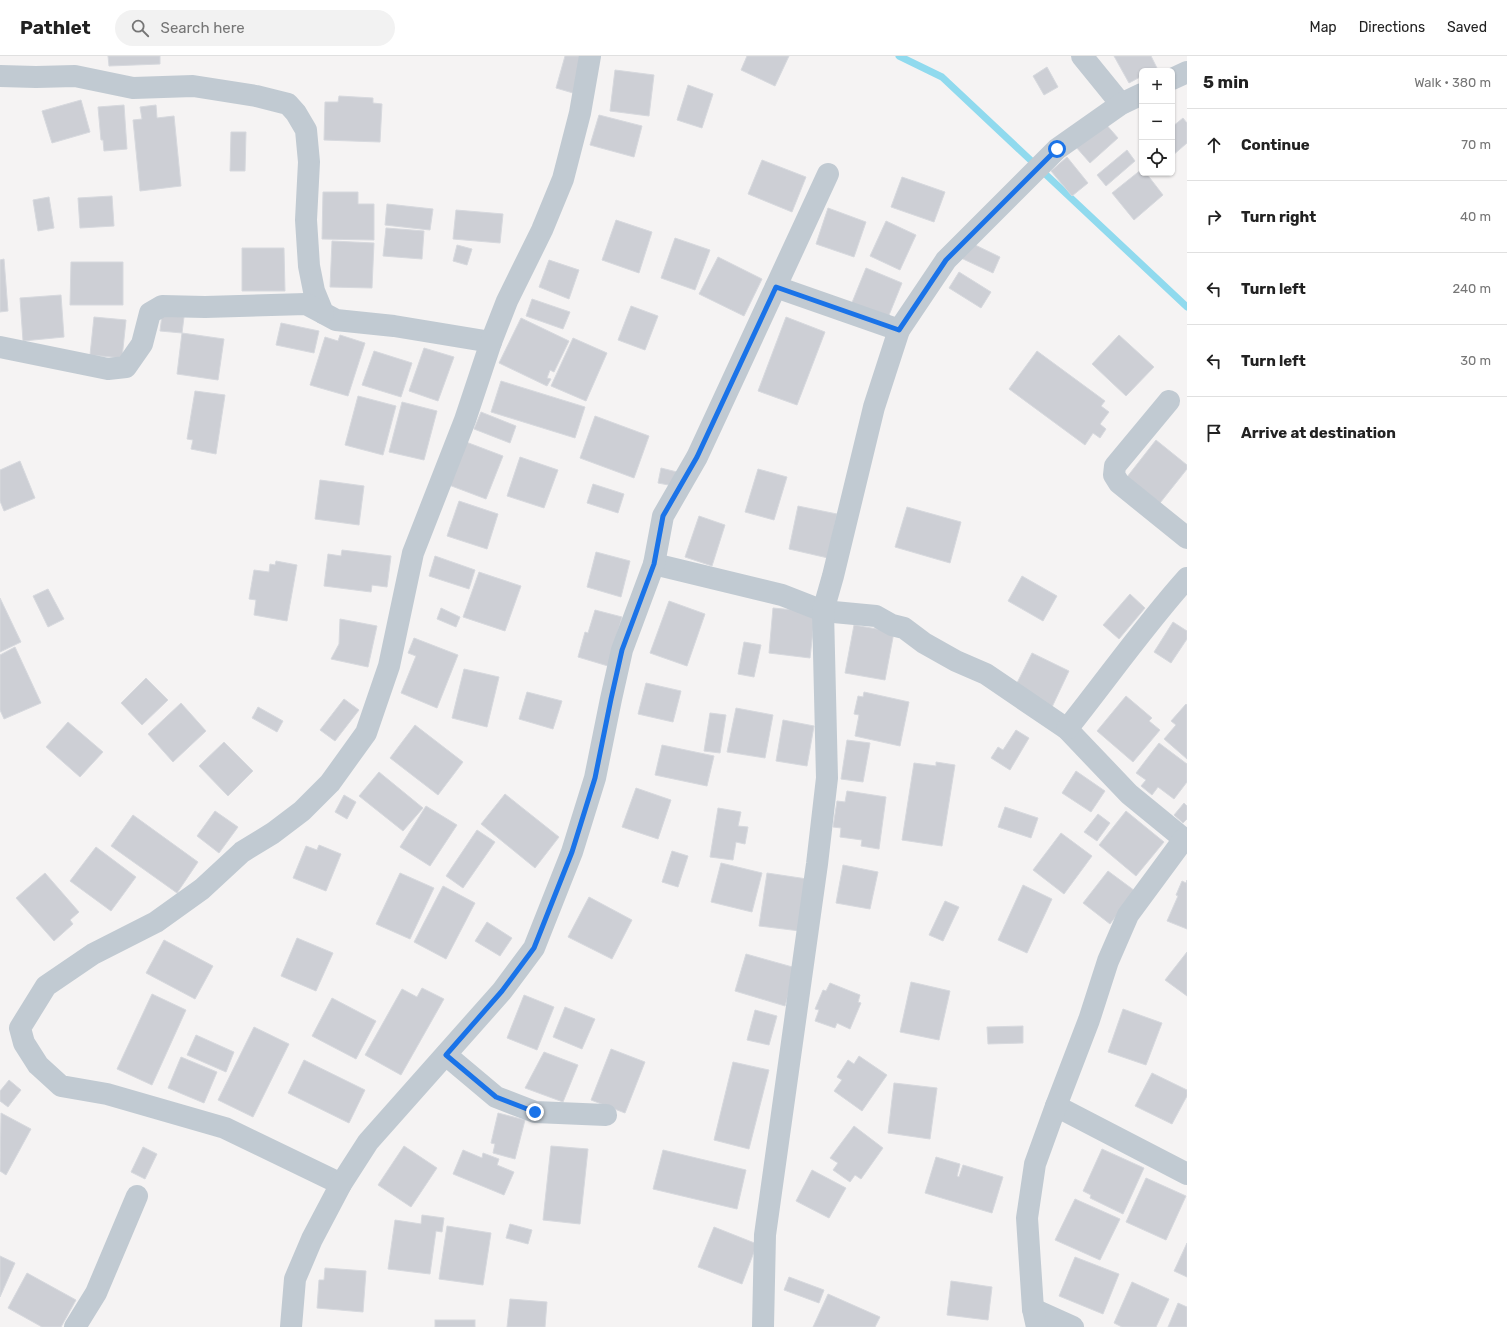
<!DOCTYPE html>
<meta charset="utf-8">
<style>
body{margin:0;font-family:Rubik,sans-serif;background:#f2f2f2;color:#222}
.controls{position:absolute;right:12px;top:12px;display:grid;overflow:hidden;border-radius:6px;box-shadow:0 1px 3px #0004}
.controls button{width:36px;height:36px;display:grid;place-items:center;padding:0;border:0;border-bottom:1px solid #e0e0e0;background:#fff;color:#222;font:20px sans-serif}
.stop{position:absolute;width:12px;height:12px;margin:-9px;border:3px solid #1a73e8;border-radius:50%;background:#fff}
.stop.end{background:#1a73e8;border-color:#fff;box-shadow:0 1px 4px #0008}
.list{margin:0;padding:0;list-style:none}
h2{display:flex;justify-content:space-between;align-items:center;height:52px;margin:0;padding:0 16px;font-size:17px}
h2 small{font-size:13px;font-weight:400;color:#767676}
.list li{display:grid;grid-template-columns:26px 1fr auto;gap:12px;align-items:center;box-sizing:border-box;height:72px;padding:0 16px;border-top:1px solid #e0e0e0}
.list b{display:block;font-size:15px;white-space:nowrap}
.list em{font-size:13px;font-style:normal;color:#767676}
.icon{flex:none;width:22px;height:22px;fill:none;stroke:currentColor;stroke-width:2;stroke-linecap:round;stroke-linejoin:round}
.map{position:relative;flex:none;width:1187px;height:1271px;overflow:hidden}
header{display:flex;align-items:center;gap:24px;box-sizing:border-box;height:56px;padding:0 20px;background:#fff;border-bottom:1px solid #e0e0e0}
header strong{font-size:19px}
nav{display:flex;gap:22px;margin-inline-start:auto;font-size:14px}
.search{width:280px;height:36px;background:#f2f2f2;display:flex;align-items:center;gap:10px;box-sizing:border-box;padding:0 14px;border-radius:22px;color:#767676;font-size:15px}
main{display:flex}
aside{flex:1;background:#fff}
.map>svg:first-child{display:block}
</style>
<header>
<strong>Pathlet</strong>
<div class="search"><svg class="icon" aria-label="search" viewBox="0 0 24 24"><circle cx="10" cy="10" r="6"/><path d="M15 15l6 6"/></svg>Search here</div>
<nav><a>Map</a><a>Directions</a><a>Saved</a></nav>
</header>
<main>
<div class="map">
<svg width="1187" height="1271" viewBox="0 0 1187 1271">
<rect width="100%" height="100%" fill="#f5f3f3"/>
<g fill="none" stroke-linecap="round" stroke-linejoin="round">
<path stroke="#90daee" stroke-width="7" d="M 899,0 L 942,21 L 1187,251"/>
</g>
<g fill="#cdcfd5" stroke="#d7d9de">
<path d="M 108,0 L 160,0 L 160,8 L 109,10 Z"/>
<path d="M 565,0 L 582,0 L 573,37 L 556,32 Z"/>
<path d="M 747,0 L 789,0 L 775,30 L 741,14 Z"/>
<path d="M 1114,0 L 1151,0 L 1157,12 L 1152,15 L 1142,15 L 1142,20 L 1129,27 Z"/>
<path d="M 1047,11 L 1058,31 L 1044,39 L 1033,20 Z"/>
<path d="M 615,14 L 654,19 L 649,60 L 610,55 Z"/>
<path d="M 688,29 L 713,38 L 702,72 L 677,64 Z"/>
<path d="M 339,40 L 373,42 L 373,47 L 382,48 L 380,86 L 324,84 L 325,46 L 338,46 Z"/>
<path d="M 81,44 L 90,76 L 52,87 L 42,55 Z"/>
<path d="M 124,49 L 127,93 L 104,95 L 103,84 L 101,84 L 98,51 Z"/>
<path d="M 156,49 L 157,62 L 174,60 L 181,130 L 140,135 L 133,64 L 142,63 L 140,51 Z"/>
<path d="M 599,59 L 642,70 L 634,101 L 590,89 Z"/>
<path d="M 1183,62 L 1187,67 L 1187,87 L 1172,100 L 1172,71 Z"/>
<path d="M 1104,66 L 1118,82 L 1090,107 L 1076,91 Z"/>
<path d="M 231,76 L 246,76 L 245,115 L 230,115 Z"/>
<path d="M 1127,94 L 1135,105 L 1106,130 L 1097,119 Z"/>
<path d="M 1067,101 L 1088,127 L 1072,140 L 1051,115 Z"/>
<path d="M 762,104 L 806,121 L 792,156 L 748,138 Z"/>
<path d="M 1142,113 L 1142,117 L 1146,117 L 1163,139 L 1134,164 L 1112,137 Z"/>
<path d="M 902,121 L 945,136 L 934,166 L 891,151 Z"/>
<path d="M 323,136 L 358,136 L 358,148 L 374,148 L 374,184 L 322,183 Z"/>
<path d="M 112,140 L 114,170 L 80,172 L 78,142 Z"/>
<path d="M 49,141 L 54,172 L 38,175 L 33,144 Z"/>
<path d="M 387,148 L 433,153 L 430,174 L 385,169 Z"/>
<path d="M 828,152 L 866,166 L 854,201 L 816,188 Z"/>
<path d="M 456,154 L 503,158 L 500,187 L 453,183 Z"/>
<path d="M 616,164 L 652,176 L 639,217 L 602,204 Z"/>
<path d="M 886,165 L 916,179 L 900,214 L 870,200 Z"/>
<path d="M 386,172 L 424,175 L 422,203 L 383,200 Z"/>
<path d="M 675,182 L 710,194 L 695,234 L 661,222 Z"/>
<path d="M 332,185 L 374,187 L 372,232 L 330,231 Z"/>
<path d="M 969,186 L 1000,201 L 993,217 L 961,202 Z"/>
<path d="M 457,189 L 472,193 L 467,209 L 453,205 Z"/>
<path d="M 242,192 L 284,192 L 285,235 L 242,235 Z"/>
<path d="M 718,201 L 762,223 L 744,260 L 699,238 Z"/>
<path d="M 4,203 L 8,255 L 0,256 L 0,204 Z"/>
<path d="M 549,204 L 579,214 L 569,243 L 539,231 Z"/>
<path d="M 71,206 L 123,206 L 123,249 L 70,249 Z"/>
<path d="M 866,212 L 902,227 L 885,269 L 849,254 Z"/>
<path d="M 959,216 L 991,236 L 981,252 L 949,232 Z"/>
<path d="M 61,239 L 64,281 L 23,285 L 20,242 Z"/>
<path d="M 532,243 L 570,256 L 563,273 L 526,260 Z"/>
<path d="M 631,250 L 658,260 L 645,294 L 618,284 Z"/>
<path d="M 162,259 L 184,261 L 182,277 L 160,275 Z"/>
<path d="M 94,261 L 126,264 L 122,302 L 90,299 Z"/>
<path d="M 786,261 L 825,276 L 797,349 L 758,335 Z"/>
<path d="M 521,262 L 569,285 L 554,316 L 550,314 L 547,322 L 551,323 L 547,330 L 499,307 Z"/>
<path d="M 281,267 L 319,275 L 314,297 L 276,289 Z"/>
<path d="M 182,277 L 224,283 L 218,324 L 177,318 Z"/>
<path d="M 340,279 L 365,287 L 348,340 L 310,329 L 325,281 L 338,285 Z"/>
<path d="M 1119,279 L 1154,311 L 1126,340 L 1092,308 Z"/>
<path d="M 573,282 L 607,297 L 586,345 L 551,330 Z"/>
<path d="M 424,292 L 454,301 L 438,345 L 409,335 Z"/>
<path d="M 374,295 L 412,307 L 401,341 L 362,329 Z"/>
<path d="M 1037,295 L 1105,345 L 1101,350 L 1109,356 L 1100,368 L 1106,373 L 1100,382 L 1093,377 L 1085,389 L 1009,333 Z"/>
<path d="M 501,325 L 585,351 L 575,382 L 491,356 Z"/>
<path d="M 195,335 L 225,339 L 216,398 L 191,393 L 193,384 L 187,383 Z"/>
<path d="M 358,340 L 396,350 L 383,399 L 345,389 Z"/>
<path d="M 402,346 L 437,355 L 424,404 L 389,396 Z"/>
<path d="M 481,356 L 516,370 L 510,387 L 474,373 Z"/>
<path d="M 595,360 L 649,380 L 634,422 L 580,402 Z"/>
<path d="M 1156,384 L 1187,409 L 1187,413 L 1160,447 L 1127,421 Z"/>
<path d="M 466,386 L 503,400 L 486,443 L 449,429 Z"/>
<path d="M 520,401 L 558,414 L 544,452 L 507,440 Z"/>
<path d="M 20,405 L 35,442 L 4,455 L 0,445 L 0,414 Z"/>
<path d="M 661,412 L 677,416 L 674,430 L 658,427 Z"/>
<path d="M 758,413 L 787,421 L 774,464 L 745,456 Z"/>
<path d="M 320,424 L 364,430 L 359,469 L 315,463 Z"/>
<path d="M 593,428 L 624,438 L 618,457 L 587,447 Z"/>
<path d="M 459,445 L 498,458 L 487,493 L 447,480 Z"/>
<path d="M 798,450 L 837,458 L 828,502 L 789,493 Z"/>
<path d="M 907,451 L 961,466 L 950,507 L 895,491 Z"/>
<path d="M 699,460 L 725,469 L 712,510 L 685,501 Z"/>
<path d="M 342,494 L 391,500 L 387,531 L 372,529 L 371,536 L 324,530 L 328,498 L 341,500 Z"/>
<path d="M 596,496 L 630,505 L 621,541 L 587,531 Z"/>
<path d="M 435,500 L 475,514 L 469,533 L 429,520 Z"/>
<path d="M 276,505 L 297,509 L 287,565 L 254,559 L 256,544 L 249,543 L 254,514 L 269,516 L 270,508 L 275,509 Z"/>
<path d="M 479,516 L 521,530 L 505,575 L 463,561 Z"/>
<path d="M 1022,520 L 1057,540 L 1043,565 L 1008,545 Z"/>
<path d="M 48,533 L 64,563 L 48,571 L 33,540 Z"/>
<path d="M 1130,538 L 1145,552 L 1119,583 L 1103,569 Z"/>
<path d="M 0,542 L 21,586 L 0,596 Z"/>
<path d="M 669,545 L 705,558 L 687,610 L 650,597 Z"/>
<path d="M 441,552 L 460,561 L 456,571 L 437,563 Z"/>
<path d="M 773,552 L 815,556 L 810,602 L 769,597 Z"/>
<path d="M 595,554 L 622,561 L 608,610 L 578,601 L 585,576 L 588,577 Z"/>
<path d="M 340,563 L 377,570 L 368,611 L 331,603 L 339,588 Z"/>
<path d="M 1173,566 L 1187,575 L 1187,583 L 1171,607 L 1154,596 Z"/>
<path d="M 854,569 L 894,576 L 885,624 L 845,617 Z"/>
<path d="M 414,582 L 458,599 L 437,652 L 401,637 L 416,600 L 408,597 Z"/>
<path d="M 744,586 L 761,589 L 754,621 L 738,618 Z"/>
<path d="M 15,591 L 41,647 L 4,663 L 0,654 L 0,599 Z"/>
<path d="M 1032,597 L 1069,615 L 1052,651 L 1014,633 Z"/>
<path d="M 464,613 L 499,621 L 487,671 L 452,662 Z"/>
<path d="M 146,622 L 168,644 L 142,669 L 121,647 Z"/>
<path d="M 646,627 L 681,635 L 673,666 L 638,658 Z"/>
<path d="M 527,636 L 562,645 L 553,673 L 519,663 Z"/>
<path d="M 864,636 L 909,646 L 900,690 L 855,680 L 859,659 L 854,658 L 858,640 L 863,641 Z"/>
<path d="M 1126,640 L 1152,662 L 1149,665 L 1160,674 L 1133,706 L 1097,675 Z"/>
<path d="M 344,643 L 359,654 L 335,685 L 320,674 Z"/>
<path d="M 181,647 L 206,675 L 173,706 L 148,678 Z"/>
<path d="M 1186,648 L 1187,649 L 1187,703 L 1164,683 L 1176,669 L 1171,665 Z"/>
<path d="M 258,651 L 283,665 L 277,676 L 252,662 Z"/>
<path d="M 736,652 L 773,659 L 765,702 L 727,696 Z"/>
<path d="M 710,657 L 726,659 L 720,697 L 704,695 Z"/>
<path d="M 783,664 L 814,670 L 807,710 L 776,705 Z"/>
<path d="M 68,666 L 103,696 L 80,721 L 46,691 Z"/>
<path d="M 415,669 L 463,706 L 438,739 L 390,702 Z"/>
<path d="M 1016,674 L 1029,682 L 1010,714 L 991,702 L 998,691 L 1003,694 Z"/>
<path d="M 847,684 L 870,687 L 863,726 L 841,723 Z"/>
<path d="M 224,686 L 253,715 L 228,740 L 199,710 Z"/>
<path d="M 1159,687 L 1187,708 L 1187,726 L 1174,743 L 1158,731 L 1152,739 L 1141,730 L 1146,724 L 1136,717 Z"/>
<path d="M 662,689 L 714,700 L 707,730 L 655,719 Z"/>
<path d="M 936,706 L 955,709 L 942,790 L 902,784 L 914,707 L 936,710 Z"/>
<path d="M 1076,715 L 1105,735 L 1091,756 L 1062,737 Z"/>
<path d="M 379,716 L 423,752 L 403,775 L 359,740 Z"/>
<path d="M 636,732 L 671,744 L 658,783 L 622,771 Z"/>
<path d="M 847,735 L 886,741 L 879,793 L 861,790 L 862,784 L 840,781 L 841,772 L 833,771 L 837,745 L 845,746 Z"/>
<path d="M 505,738 L 559,781 L 535,812 L 481,768 Z"/>
<path d="M 344,739 L 356,746 L 347,763 L 335,756 Z"/>
<path d="M 1184,747 L 1187,750 L 1187,763 L 1183,767 L 1174,759 Z"/>
<path d="M 426,750 L 457,769 L 430,810 L 400,791 Z"/>
<path d="M 1005,751 L 1038,762 L 1031,782 L 998,771 Z"/>
<path d="M 718,752 L 741,756 L 738,770 L 748,771 L 745,788 L 736,786 L 733,804 L 710,801 Z"/>
<path d="M 215,755 L 238,771 L 219,797 L 197,780 Z"/>
<path d="M 1126,755 L 1164,786 L 1136,820 L 1099,789 Z"/>
<path d="M 1098,758 L 1110,767 L 1097,785 L 1084,776 Z"/>
<path d="M 133,759 L 198,806 L 177,837 L 111,790 Z"/>
<path d="M 477,774 L 495,786 L 463,832 L 446,820 Z"/>
<path d="M 1061,777 L 1092,800 L 1064,838 L 1033,814 Z"/>
<path d="M 319,789 L 341,798 L 326,835 L 293,822 L 306,790 L 317,794 Z"/>
<path d="M 96,791 L 136,821 L 111,855 L 70,825 Z"/>
<path d="M 672,795 L 688,800 L 678,831 L 662,826 Z"/>
<path d="M 721,807 L 762,817 L 752,856 L 711,846 Z"/>
<path d="M 843,809 L 878,816 L 870,853 L 836,847 Z"/>
<path d="M 1108,815 L 1135,835 L 1110,868 L 1083,847 Z"/>
<path d="M 45,817 L 79,856 L 70,864 L 73,868 L 54,885 L 16,842 Z"/>
<path d="M 400,817 L 434,832 L 410,883 L 376,868 Z"/>
<path d="M 767,817 L 807,823 L 800,875 L 759,870 Z"/>
<path d="M 1187,824 L 1187,873 L 1167,865 L 1178,840 L 1176,839 L 1182,825 L 1186,827 Z"/>
<path d="M 1023,829 L 1052,843 L 1027,897 L 998,884 Z"/>
<path d="M 443,830 L 475,847 L 446,903 L 414,886 Z"/>
<path d="M 589,841 L 632,864 L 612,903 L 568,881 Z"/>
<path d="M 945,845 L 959,851 L 943,885 L 929,879 Z"/>
<path d="M 487,866 L 512,882 L 500,900 L 475,885 Z"/>
<path d="M 297,882 L 333,897 L 316,935 L 281,920 Z"/>
<path d="M 164,884 L 213,910 L 195,943 L 146,917 Z"/>
<path d="M 1187,896 L 1187,940 L 1165,924 Z"/>
<path d="M 746,898 L 796,912 L 785,950 L 735,935 Z"/>
<path d="M 911,926 L 950,935 L 939,984 L 900,976 Z"/>
<path d="M 830,927 L 860,939 L 858,946 L 861,947 L 850,973 L 837,967 L 835,972 L 815,965 L 819,954 L 815,953 L 823,934 L 826,935 Z"/>
<path d="M 422,932 L 444,943 L 401,1019 L 365,999 L 402,933 L 417,941 Z"/>
<path d="M 152,938 L 186,954 L 152,1029 L 117,1013 Z"/>
<path d="M 524,939 L 554,951 L 537,994 L 507,982 Z"/>
<path d="M 332,942 L 376,965 L 356,1003 L 312,980 Z"/>
<path d="M 565,951 L 595,963 L 582,993 L 553,981 Z"/>
<path d="M 1123,953 L 1162,967 L 1146,1009 L 1108,996 Z"/>
<path d="M 755,954 L 777,960 L 769,989 L 747,984 Z"/>
<path d="M 1023,970 L 1023,987 L 988,988 L 987,971 Z"/>
<path d="M 254,971 L 289,988 L 253,1061 L 218,1044 Z"/>
<path d="M 196,979 L 234,996 L 226,1016 L 187,999 Z"/>
<path d="M 611,993 L 645,1006 L 625,1057 L 591,1044 Z"/>
<path d="M 544,996 L 578,1009 L 563,1046 L 525,1032 Z"/>
<path d="M 859,1000 L 887,1019 L 862,1055 L 834,1035 L 842,1024 L 837,1021 L 848,1004 L 854,1008 Z"/>
<path d="M 181,1001 L 217,1016 L 204,1047 L 168,1032 Z"/>
<path d="M 304,1004 L 365,1034 L 349,1067 L 288,1037 Z"/>
<path d="M 733,1006 L 769,1014 L 749,1093 L 714,1084 Z"/>
<path d="M 1152,1017 L 1187,1034 L 1187,1040 L 1172,1068 L 1135,1050 Z"/>
<path d="M 9,1024 L 21,1034 L 8,1051 L 0,1045 L 0,1035 Z"/>
<path d="M 894,1027 L 937,1032 L 930,1083 L 888,1077 Z"/>
<path d="M 1,1057 L 31,1073 L 6,1119 L 0,1115 Z"/>
<path d="M 498,1057 L 525,1064 L 515,1103 L 493,1097 L 495,1088 L 491,1087 Z"/>
<path d="M 854,1070 L 883,1092 L 861,1123 L 855,1119 L 850,1126 L 833,1114 L 838,1107 L 830,1102 Z"/>
<path d="M 404,1090 L 437,1112 L 411,1151 L 378,1129 Z"/>
<path d="M 551,1090 L 588,1093 L 580,1168 L 543,1164 Z"/>
<path d="M 143,1091 L 157,1098 L 145,1123 L 131,1116 Z"/>
<path d="M 1102,1093 L 1144,1112 L 1123,1158 L 1090,1142 L 1091,1139 L 1083,1135 Z"/>
<path d="M 463,1094 L 482,1102 L 483,1097 L 499,1103 L 497,1109 L 514,1116 L 504,1139 L 453,1118 Z"/>
<path d="M 663,1094 L 746,1114 L 737,1153 L 653,1133 Z"/>
<path d="M 936,1101 L 960,1108 L 957,1120 L 959,1121 L 963,1109 L 1003,1121 L 992,1157 L 925,1137 Z"/>
<path d="M 812,1114 L 846,1132 L 829,1162 L 796,1145 Z"/>
<path d="M 1146,1122 L 1186,1140 L 1166,1184 L 1126,1166 Z"/>
<path d="M 1075,1143 L 1120,1163 L 1100,1204 L 1055,1184 Z"/>
<path d="M 422,1159 L 444,1162 L 442,1176 L 436,1175 L 430,1218 L 388,1213 L 395,1164 L 421,1168 Z"/>
<path d="M 510,1168 L 532,1174 L 528,1188 L 506,1182 Z"/>
<path d="M 447,1170 L 491,1177 L 483,1229 L 439,1223 Z"/>
<path d="M 714,1171 L 757,1188 L 742,1228 L 698,1211 Z"/>
<path d="M 1187,1187 L 1187,1221 L 1174,1215 Z"/>
<path d="M 0,1200 L 15,1207 L 0,1241 Z"/>
<path d="M 1075,1201 L 1119,1218 L 1103,1258 L 1059,1240 Z"/>
<path d="M 325,1212 L 366,1215 L 363,1256 L 317,1252 L 319,1224 L 324,1224 Z"/>
<path d="M 27,1217 L 76,1244 L 61,1271 L 42,1271 L 8,1252 Z"/>
<path d="M 789,1221 L 824,1234 L 819,1247 L 784,1234 Z"/>
<path d="M 951,1225 L 992,1231 L 988,1264 L 947,1259 Z"/>
<path d="M 1132,1226 L 1169,1243 L 1156,1271 L 1122,1271 L 1114,1267 Z"/>
<path d="M 828,1238 L 880,1261 L 875,1271 L 813,1271 Z"/>
<path d="M 510,1243 L 547,1246 L 545,1271 L 507,1271 Z"/>
<path d="M 1178,1247 L 1187,1251 L 1187,1271 L 1168,1271 Z"/>
<rect x="435" y="1264" width="40" height="7"/>
</g>
<g fill="none" stroke-linecap="round" stroke-linejoin="round">
<g stroke="#c1cad2" stroke-width="22">
<path d="M 1082,0 L 1121,48"/>
<path d="M 0,20 L 36,21 L 75,20 L 133,32 L 193,30 L 256,40 L 288,48 L 296,57 L 306,74 L 309,106 L 306,164 L 309,210 L 314,235 L 323,257 L 336,264 L 394,270 L 491,286"/>
<path d="M 1172,23 L 1187,16"/>
<path d="M 776,231 L 899,274"/>
<path d="M 0,291 L 108,313 L 126,311 L 142,288 L 150,257 L 162,250 L 205,251 L 306,248 L 323,257"/>
<path d="M 1169,345 L 1115,410 L 1114,419 L 1119,427 L 1187,482"/>
<path d="M 654,508 L 782,539 L 823,555 L 876,560 L 892,569 L 904,572 L 924,587 L 956,605 L 986,618 L 1067,673 L 1129,738 L 1184,783 L 1187,783"/>
<path d="M 1067,673 C 1107,623 1144,570 1187,522"/>
<path d="M 446,999 L 496,1041 L 535,1056 L 606,1059"/>
<path d="M 1056,1050 L 1187,1118"/>
<path d="M 341,1128 L 225,1072 L 107,1038 L 61,1030 L 38,1009 L 24,987 L 20,972 L 46,930 L 93,898 L 156,866 L 202,833 L 242,796 L 273,777 L 302,755 L 330,727 L 366,677 L 389,610 L 413,497 L 465,364 L 491,286 L 507,245 L 542,174 L 563,123 L 580,57 L 590,0"/>
<path d="M 1033,1253 L 1073,1271"/>
<path d="M 75,1271 L 96,1237 L 137,1140"/>
<path d="M 291,1271 L 295,1223 L 312,1183 L 341,1128 L 368,1086 L 502,935 L 534,892 L 572,796 L 595,722 L 611,643 L 622,594 L 654,508 L 663,460 L 697,401 L 828,118"/>
<path d="M 763,1271 L 765,1179 L 817,808 L 827,722 L 823,555 L 833,520 L 874,351 L 899,274 L 946,204 L 1057,93 L 1121,48 L 1142,38"/>
<path d="M 1037,1271 L 1033,1253 L 1027,1162 L 1035,1108 L 1056,1050 L 1089,964 L 1108,905 L 1128,859 L 1184,783"/>
</g>
</g>
<g fill="none" stroke-linecap="round" stroke-linejoin="round">
<path stroke="#1a73e8" stroke-width="5" d="M 535,1056 L 496,1041 L 446,999 L 502,935 L 534,892 L 572,796 L 595,722 L 611,643 L 622,594 L 654,508 L 663,460 L 697,401 L 776,231 L 899,274 L 946,204 L 1057,93"/>
</g>
</svg>
<div class="controls">
<button>+</button>
<button>−</button>
<button><svg class="icon" aria-label="locate" viewBox="0 0 24 24"><circle cx="12" cy="12" r="6"/><path d="M12 2v4M12 18v4M2 12h4M18 12h4"/></svg></button>
</div>
<div class="stop" style="left:1057px;top:93px"></div>
<div class="stop end" style="left:535px;top:1056px"></div>
</div>
<aside>
<h2>5 min<small>Walk · 380 m</small></h2>
<ul class="list">
<li><svg class="icon" aria-label="ahead" viewBox="0 0 24 24"><path d="M12 20V5M6 11l6-6 6 6"/></svg><div><b>Continue</b></div><em>70 m</em></li>
<li><svg class="icon" aria-label="right" viewBox="0 0 24 24"><path d="M7 20v-9h11M14 6l5 5-5 5"/></svg><div><b>Turn right</b></div><em>40 m</em></li>
<li><svg class="icon" aria-label="left" viewBox="0 0 24 24"><path d="M17 20v-9H6M10 6l-5 5 5 5"/></svg><div><b>Turn left</b></div><em>240 m</em></li>
<li><svg class="icon" aria-label="left" viewBox="0 0 24 24"><path d="M17 20v-9H6M10 6l-5 5 5 5"/></svg><div><b>Turn left</b></div><em>30 m</em></li>
<li><svg class="icon" aria-label="arrive" viewBox="0 0 24 24"><path d="M6 21V4h12l-3 4 3 4H6"/></svg><div><b>Arrive at destination</b></div></li>
</ul>
</aside>
</main>
